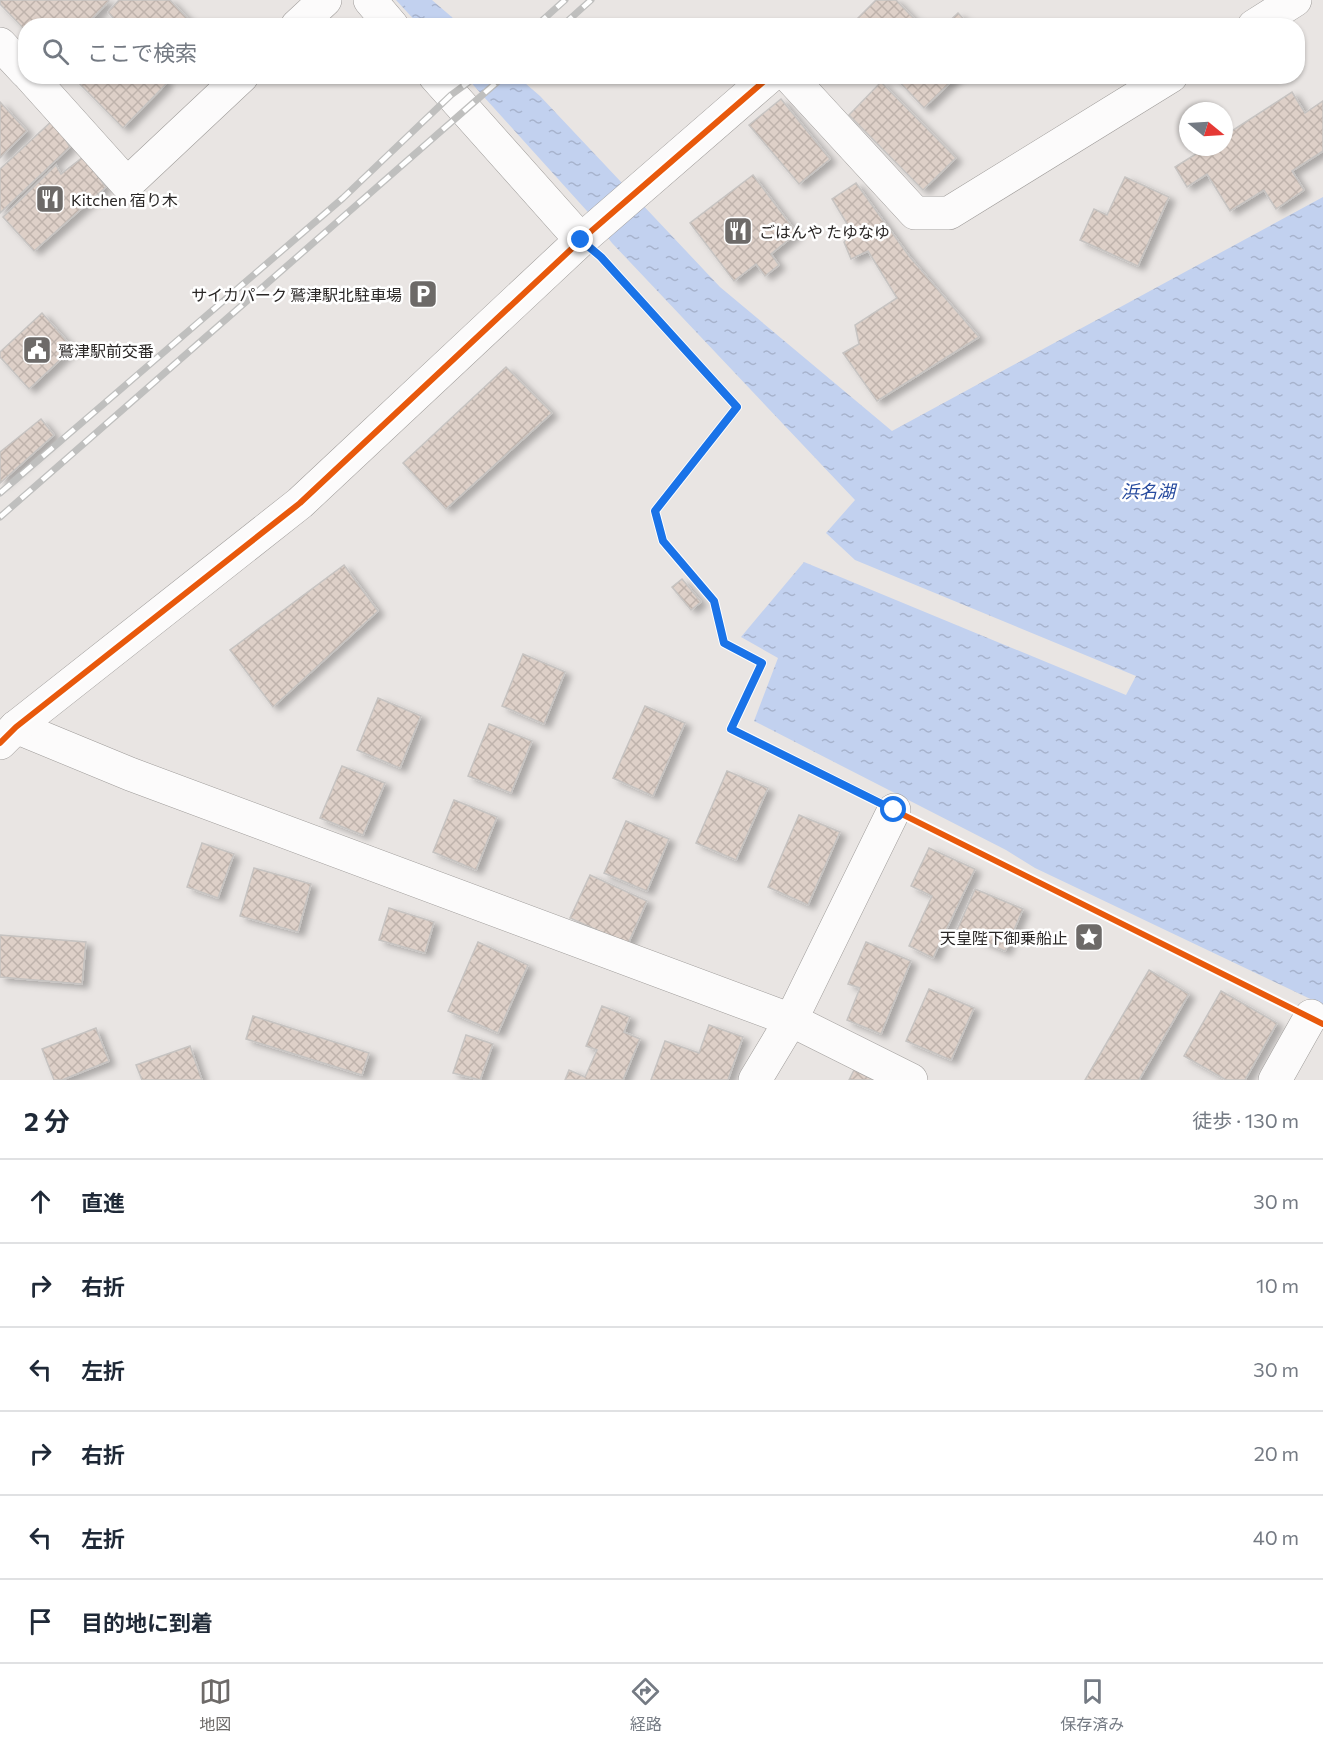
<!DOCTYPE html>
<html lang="ja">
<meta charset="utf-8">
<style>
body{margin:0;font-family:Commissioner,"Noto Sans JP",sans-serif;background:#f2f2f3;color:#1f2937}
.compass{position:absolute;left:1179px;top:102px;width:54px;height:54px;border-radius:50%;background:#fff;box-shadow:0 2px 4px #0004;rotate:108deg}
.stop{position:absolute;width:18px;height:18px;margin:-14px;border:4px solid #1a73e8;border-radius:50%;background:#fff}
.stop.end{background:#1a73e8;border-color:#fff;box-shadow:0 2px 6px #0008}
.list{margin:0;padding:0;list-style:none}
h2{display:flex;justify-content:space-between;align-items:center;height:78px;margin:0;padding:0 24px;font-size:26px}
h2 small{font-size:20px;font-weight:400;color:#747a83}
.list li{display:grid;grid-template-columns:39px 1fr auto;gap:18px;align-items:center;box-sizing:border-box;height:84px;padding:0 24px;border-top:2px solid #e0e1e3}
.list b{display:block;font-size:22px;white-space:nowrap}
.list em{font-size:20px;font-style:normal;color:#747a83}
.icon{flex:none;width:33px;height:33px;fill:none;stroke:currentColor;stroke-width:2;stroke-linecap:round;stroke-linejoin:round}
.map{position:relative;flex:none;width:1323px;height:1080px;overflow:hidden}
.search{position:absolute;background:#fff;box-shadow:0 2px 4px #0004;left:18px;right:18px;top:18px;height:66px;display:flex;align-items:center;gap:15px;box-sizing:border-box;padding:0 21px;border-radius:24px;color:#747a83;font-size:22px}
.sheet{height:582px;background:#fff}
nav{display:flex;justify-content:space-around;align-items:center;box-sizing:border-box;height:84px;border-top:2px solid #e0e1e3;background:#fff;font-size:16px;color:#747a83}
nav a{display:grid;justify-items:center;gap:3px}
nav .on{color:#6d6a68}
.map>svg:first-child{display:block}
</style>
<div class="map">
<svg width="1323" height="1080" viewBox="0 0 1323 1080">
<defs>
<pattern id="water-ripples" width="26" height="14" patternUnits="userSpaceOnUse" patternTransform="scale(1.5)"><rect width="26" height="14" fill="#c2d1ef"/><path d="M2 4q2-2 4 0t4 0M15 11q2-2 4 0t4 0" fill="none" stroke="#a7b3cd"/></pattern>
<pattern id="building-cross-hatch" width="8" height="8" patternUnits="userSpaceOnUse" patternTransform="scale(1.5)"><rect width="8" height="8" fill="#ded0c8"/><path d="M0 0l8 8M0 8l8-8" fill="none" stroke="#bfb3ac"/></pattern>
<filter id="shadow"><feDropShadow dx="6" dy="4" stdDeviation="3" flood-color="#0004"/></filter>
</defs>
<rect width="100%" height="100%" fill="#e9e5e3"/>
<g fill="url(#water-ripples)">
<path d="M 396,0 L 432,0 L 461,25 L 419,25 Z"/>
<path d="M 466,77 L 518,77 L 540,96 L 720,287 L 892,431 L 1323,197 L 1323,1005 L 1035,868 L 1006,850 L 754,721 L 778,658 L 741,637 L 804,562 L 1126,695 L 1136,676 L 855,560 L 826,533 L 855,500 L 612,243 L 587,211 Z"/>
</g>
<g fill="url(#building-cross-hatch)" stroke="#c6c3c1" stroke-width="1.5" filter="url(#shadow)">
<path d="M 0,0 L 108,0 L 109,1 L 85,26 L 26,26 L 26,31 L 0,4 Z"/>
<path d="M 119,0 L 170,0 L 189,20 L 183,26 L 120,26 L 108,12 Z"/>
<path d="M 876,0 L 896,0 L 918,23 L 915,26 L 850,26 Z"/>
<path d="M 958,13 L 970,26 L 944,26 Z"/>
<path d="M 85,76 L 161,76 L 167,83 L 123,128 L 78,82 Z"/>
<path d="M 894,76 L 957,76 L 924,108 Z"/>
<path d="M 881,82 L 956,158 L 923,190 L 849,115 Z"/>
<path d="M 1292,92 L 1305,113 L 1323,101 L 1323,151 L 1292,171 L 1304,190 L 1276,209 L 1264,190 L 1230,211 L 1207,174 L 1187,187 L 1175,167 L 1207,147 L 1224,147 L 1224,136 Z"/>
<path d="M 781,99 L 830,159 L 799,184 L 749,125 Z"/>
<path d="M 0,102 L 27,131 L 0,158 Z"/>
<path d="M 53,120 L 70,147 L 0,213 L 0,169 Z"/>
<path d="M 83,157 L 106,187 L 34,251 L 3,217 L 56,165 L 61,174 Z"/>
<path d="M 753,175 L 797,233 L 771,254 L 779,265 L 765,276 L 756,264 L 734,281 L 690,223 Z"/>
<path d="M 1125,177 L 1169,197 L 1138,266 L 1080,240 L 1094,209 L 1107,215 Z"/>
<path d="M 856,183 L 909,256 L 979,337 L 877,401 L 843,353 L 859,344 L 855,325 L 897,298 L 868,251 L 851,259 L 844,242 L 852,232 L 832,199 Z"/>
<path d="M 42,313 L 73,348 L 29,389 L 0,357 L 0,352 Z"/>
<path d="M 506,367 L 552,413 L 446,509 L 403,463 Z"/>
<path d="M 41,419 L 54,435 L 0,483 L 0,452 Z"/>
<path d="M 344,565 L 378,611 L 273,707 L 230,650 Z"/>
<path d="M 682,579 L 701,602 L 691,610 L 672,587 Z"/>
<path d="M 523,654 L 565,672 L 544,724 L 502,706 Z"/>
<path d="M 378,698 L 421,716 L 400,768 L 357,750 Z"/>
<path d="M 645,706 L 685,723 L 653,796 L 613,778 Z"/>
<path d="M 489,724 L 532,741 L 511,793 L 468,776 Z"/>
<path d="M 342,766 L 385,783 L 363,835 L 320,818 Z"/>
<path d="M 727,771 L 768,788 L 736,860 L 696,843 Z"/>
<path d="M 454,800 L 497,817 L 476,870 L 433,852 Z"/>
<path d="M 799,815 L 840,832 L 808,905 L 768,887 Z"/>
<path d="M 626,821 L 669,839 L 647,891 L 604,873 Z"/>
<path d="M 202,843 L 234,854 L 218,898 L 187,887 Z"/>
<path d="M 929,848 L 975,869 L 933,958 L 909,946 L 932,896 L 911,886 Z"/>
<path d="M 254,868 L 311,884 L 298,932 L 240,916 Z"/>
<path d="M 590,875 L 647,901 L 628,944 L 570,918 Z"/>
<path d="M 975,889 L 1023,909 L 1005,951 L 957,930 Z"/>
<path d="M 389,908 L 434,922 L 425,953 L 379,940 Z"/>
<path d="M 0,935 L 86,942 L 82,984 L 0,977 Z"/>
<path d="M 478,942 L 528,965 L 498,1033 L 448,1011 Z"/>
<path d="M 866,942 L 911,961 L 881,1034 L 847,1020 L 860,988 L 848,984 Z"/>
<path d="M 1149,970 L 1189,994 L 1139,1080 L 1085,1080 Z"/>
<path d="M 929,989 L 974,1008 L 951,1060 L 906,1041 Z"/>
<path d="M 1221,991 L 1277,1023 L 1245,1080 L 1226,1080 L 1184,1056 Z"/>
<path d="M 602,1006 L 630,1017 L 624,1032 L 640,1039 L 623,1080 L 565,1080 L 569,1070 L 585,1077 L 597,1050 L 586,1046 Z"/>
<path d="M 253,1016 L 369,1053 L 362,1075 L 246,1039 Z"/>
<path d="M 709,1025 L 743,1037 L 728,1080 L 651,1080 L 665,1041 L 699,1053 Z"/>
<path d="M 96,1028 L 109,1061 L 62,1080 L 54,1080 L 42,1049 Z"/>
<path d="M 466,1035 L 493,1044 L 480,1080 L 453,1073 Z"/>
<path d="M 190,1046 L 202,1080 L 142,1080 L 136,1065 Z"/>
<path d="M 854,1070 L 874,1080 L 849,1080 Z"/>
</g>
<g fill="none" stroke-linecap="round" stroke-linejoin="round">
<g stroke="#9e9b99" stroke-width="34">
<g id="minor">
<path d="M 297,26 L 325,0"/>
<path d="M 1254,26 L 1295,0"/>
<path d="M 0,44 L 26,72"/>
<path d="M 30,76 L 127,184 L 242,76"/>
<path d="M 789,76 L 915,213 L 949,213 L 1171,76"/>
<path d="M 16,727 L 130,774 L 791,1020 L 911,1080"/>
<path d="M 0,743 L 16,727 L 300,503 L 581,240 L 770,76"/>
<path d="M 755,1080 L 791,1020 L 894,810"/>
<path d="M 1275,1080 L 1311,1016"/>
</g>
</g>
<g stroke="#9e9b99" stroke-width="34">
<g id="tertiary">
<path d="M 370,0 L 392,26"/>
<path d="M 435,76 L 581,240"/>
</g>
</g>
<use href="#minor" stroke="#fcfbfb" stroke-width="33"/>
<use href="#tertiary" stroke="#fcfbfb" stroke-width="33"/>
<g stroke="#bfbfbe" stroke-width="7">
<g id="rail">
<path d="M 536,26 L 565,0"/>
<path d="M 562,26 L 591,0"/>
<path d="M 0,493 L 343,198 L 451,95 L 477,76"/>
<path d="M 0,517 L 504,76"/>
</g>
</g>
<use href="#rail" stroke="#fff" stroke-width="4.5" stroke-dasharray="14" stroke-linecap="butt"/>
<g stroke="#fff" stroke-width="10">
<g id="cycleway">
<path d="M 581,240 L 601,257 L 737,407 L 655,511 L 663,541 L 714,601 L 724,643 L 762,663 L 731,729 L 1323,1024"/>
<path d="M 0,743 L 16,727 L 300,503 L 581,240 L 770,76"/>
</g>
</g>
<use href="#cycleway" stroke="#e8590c" stroke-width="6"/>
</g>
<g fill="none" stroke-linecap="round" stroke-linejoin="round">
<path stroke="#1a73e8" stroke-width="8" d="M 581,240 L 601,257 L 737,407 L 655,511 L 663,541 L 714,601 L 724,643 L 762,663 L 731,729 L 894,810"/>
</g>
<defs>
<g id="restaurant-square" transform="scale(1.5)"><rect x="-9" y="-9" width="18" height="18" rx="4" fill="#6d6a68" stroke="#fff"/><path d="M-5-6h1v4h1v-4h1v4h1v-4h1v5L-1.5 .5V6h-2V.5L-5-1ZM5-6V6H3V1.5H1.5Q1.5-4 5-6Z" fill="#fff"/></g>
<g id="parking-square" transform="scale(1.5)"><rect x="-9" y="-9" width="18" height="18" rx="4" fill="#6d6a68" stroke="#fff"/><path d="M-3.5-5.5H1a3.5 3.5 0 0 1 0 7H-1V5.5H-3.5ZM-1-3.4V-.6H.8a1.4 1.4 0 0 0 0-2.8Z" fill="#fff"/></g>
<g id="civic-square" transform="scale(1.5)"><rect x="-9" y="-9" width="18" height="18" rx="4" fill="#6d6a68" stroke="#fff"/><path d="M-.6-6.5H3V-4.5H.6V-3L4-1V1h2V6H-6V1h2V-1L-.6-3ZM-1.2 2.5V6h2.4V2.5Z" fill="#fff"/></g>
<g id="sight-square" transform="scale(1.5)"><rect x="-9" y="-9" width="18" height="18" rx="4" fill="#6d6a68" stroke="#fff"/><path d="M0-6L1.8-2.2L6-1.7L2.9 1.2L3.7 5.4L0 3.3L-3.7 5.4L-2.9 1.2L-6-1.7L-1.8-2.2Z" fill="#fff"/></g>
</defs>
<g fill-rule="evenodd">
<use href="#restaurant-square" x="50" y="199"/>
<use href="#restaurant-square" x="738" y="231"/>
<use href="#parking-square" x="423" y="294"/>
<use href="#civic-square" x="37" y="350"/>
<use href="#sight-square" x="1089" y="937"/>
</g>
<g text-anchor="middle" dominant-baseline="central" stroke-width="5" stroke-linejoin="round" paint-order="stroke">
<g font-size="16" fill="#2a2726" stroke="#fff" text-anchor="start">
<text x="71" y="199">Kitchen 宿り木</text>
<text x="759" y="231">ごはんや たゆなゆ</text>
<text x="402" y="294" text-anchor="end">サイカパーク 鷲津駅北駐車場</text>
<text x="58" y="350">鷲津駅前交番</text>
<text x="1068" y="937" text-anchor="end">天皇陛下御乗船止</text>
</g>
<g font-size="18" font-style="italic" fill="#274b9e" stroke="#fff">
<text x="1148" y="491">浜名湖</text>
</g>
</g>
</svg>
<svg class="compass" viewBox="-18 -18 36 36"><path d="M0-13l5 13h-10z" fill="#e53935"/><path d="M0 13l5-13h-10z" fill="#747a83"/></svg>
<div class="stop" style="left:894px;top:810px"></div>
<div class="stop end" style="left:581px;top:240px"></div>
<div class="search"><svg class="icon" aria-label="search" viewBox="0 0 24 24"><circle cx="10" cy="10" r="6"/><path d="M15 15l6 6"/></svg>ここで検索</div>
</div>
<section class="sheet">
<h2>2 分<small>徒歩 · 130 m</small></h2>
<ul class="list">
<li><svg class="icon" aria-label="ahead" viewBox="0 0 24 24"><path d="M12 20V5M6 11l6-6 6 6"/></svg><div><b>直進</b></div><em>30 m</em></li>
<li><svg class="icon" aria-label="right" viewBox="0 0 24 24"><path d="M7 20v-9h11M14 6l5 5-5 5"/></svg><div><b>右折</b></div><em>10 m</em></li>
<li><svg class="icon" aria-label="left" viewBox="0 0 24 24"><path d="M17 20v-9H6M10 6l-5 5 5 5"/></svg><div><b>左折</b></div><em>30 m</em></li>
<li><svg class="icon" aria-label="right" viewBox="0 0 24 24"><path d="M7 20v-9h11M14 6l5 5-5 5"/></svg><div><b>右折</b></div><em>20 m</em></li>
<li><svg class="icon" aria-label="left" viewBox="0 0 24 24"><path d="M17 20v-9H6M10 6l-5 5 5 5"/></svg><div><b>左折</b></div><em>40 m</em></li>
<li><svg class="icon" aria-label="arrive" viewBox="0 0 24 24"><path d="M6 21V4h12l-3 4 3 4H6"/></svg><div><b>目的地に到着</b></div></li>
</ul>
</section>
<nav>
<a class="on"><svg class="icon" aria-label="map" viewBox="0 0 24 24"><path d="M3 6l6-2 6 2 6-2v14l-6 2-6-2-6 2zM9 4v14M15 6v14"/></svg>地図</a>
<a><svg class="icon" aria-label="directions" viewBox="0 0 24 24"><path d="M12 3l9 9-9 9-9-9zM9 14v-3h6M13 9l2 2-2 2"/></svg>経路</a>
<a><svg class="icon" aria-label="saved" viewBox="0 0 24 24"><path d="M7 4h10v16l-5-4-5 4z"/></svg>保存済み</a>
</nav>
